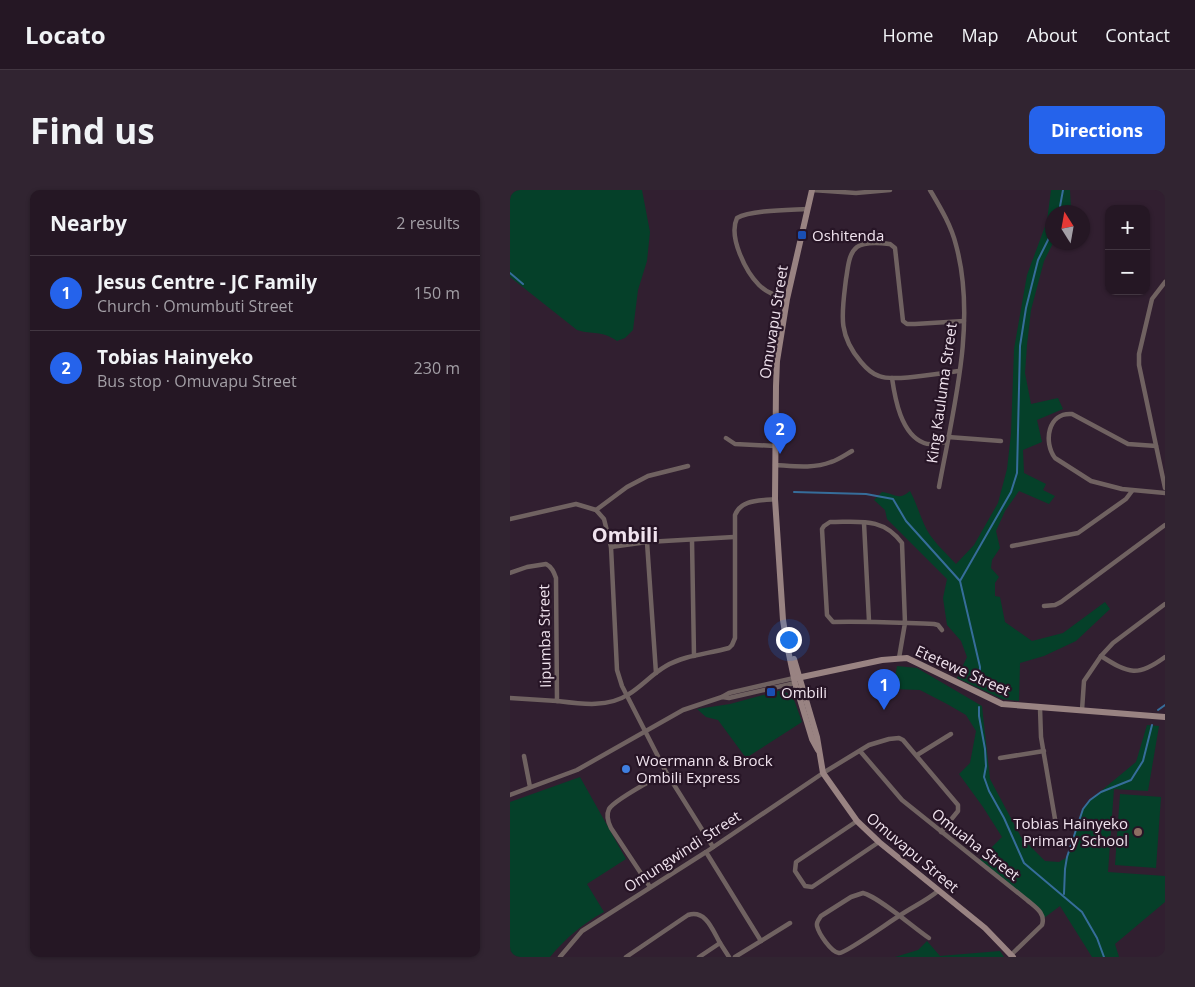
<!DOCTYPE html>
<meta charset="utf-8">
<style>
body{margin:0;font-family:"Open Sans",sans-serif;background:#312431;color:#f1f3f6}
.controls{position:absolute;right:15px;top:15px;display:grid;overflow:hidden;border-radius:10px;box-shadow:0 1px 4px #0004}
.controls button{width:45px;height:45px;display:grid;place-items:center;padding:0;border:0;border-bottom:1px solid #423641;background:#251724;color:#f1f3f6;font:25px sans-serif}
.compass{position:absolute;left:535px;top:15px;width:45px;height:45px;border-radius:50%;background:#251724;box-shadow:0 1px 4px #0004;rotate:349deg}
.you{position:absolute;left:278px;top:449px;width:18px;height:18px;margin:-12px;border:4px solid #fff;border-radius:50%;background:#1a73e8;box-shadow:0 0 0 8px #1a73e833}
.badge{display:grid;place-items:center;width:32px;height:32px;border-radius:50%;background:#2563eb;color:#fff;font-size:16px;font-weight:700}
.pin{position:absolute;translate:-50% -41px;filter:drop-shadow(0 1px 2px #0008)}
.pin::after{content:'';position:absolute;top:26px;width:18px;height:15px;background:inherit;clip-path:polygon(0 0,100% 0,50% 100%)}
.list{margin:0;padding:0;list-style:none}
h2{display:flex;justify-content:space-between;align-items:center;height:65px;margin:0;padding:0 20px;font-size:21px}
h2 small{font-size:16px;font-weight:400;color:#a39fa6}
.list li{display:grid;grid-template-columns:32px 1fr auto;gap:15px;align-items:center;box-sizing:border-box;height:75px;padding:0 20px;border-top:1px solid #423641}
.list b{display:block;font-size:19px;white-space:nowrap}
.list p{margin:0;font-size:16px;white-space:nowrap;color:#a39fa6}
.list em{font-size:16px;font-style:normal;color:#a39fa6}
.map{position:relative;flex:none;width:655px;height:767px;overflow:hidden;border-radius:10px}
header{display:flex;align-items:center;gap:30px;box-sizing:border-box;height:70px;padding:0 25px;background:#251724;border-bottom:1px solid #423641}
header strong{font-size:24px}
nav{display:flex;gap:28px;margin-inline-start:auto;font-size:18px}
.intro{display:flex;align-items:center;justify-content:space-between;box-sizing:border-box;height:120px;padding:0 30px}
h1{margin:0;font-size:35px}
.button{padding:12px 22px;border-radius:10px;background:#2563eb;color:#fff;font-size:18px;font-weight:700}
main{display:flex;gap:30px;padding:0 30px}
aside{flex:1;background:#251724;border-radius:10px;box-shadow:0 1px 4px #0004}
.map>svg:first-child{display:block}
</style>
<header>
<strong>Locato</strong>
<nav><a>Home</a><a>Map</a><a>About</a><a>Contact</a></nav>
</header>
<div class="intro"><h1>Find us</h1><a class="button">Directions</a></div>
<main>
<aside>
<h2>Nearby<small>2 results</small></h2>
<ul class="list">
<li><span class="badge">1</span><div><b>Jesus Centre - JC Family</b><p>Church · Omumbuti Street</p></div><em>150 m</em></li>
<li><span class="badge">2</span><div><b>Tobias Hainyeko</b><p>Bus stop · Omuvapu Street</p></div><em>230 m</em></li>
</ul>
</aside>
<div class="map">
<svg width="655" height="767" viewBox="0 0 655 767">
<rect width="100%" height="100%" fill="#311f30"/>
<g fill="#054029">
<path d="M 0,0 L 132,0 L 140,42 L 137,71 L 128,100 L 123,140 L 115,148 L 107,151 C 91,140 83,145 67,140 L 0,87 Z"/>
<path d="M 541,0 L 560,0 L 561,20 L 559,22 L 542,22 L 543,53 L 534,71 L 521,120 L 517,155 L 515,183 L 521,214 L 548,208 L 553,219 L 527,230 L 532,252 L 513,260 L 514,283 L 536,294 L 533,300 L 545,306 L 539,314 L 509,301 L 495,321 L 486,341 L 490,358 L 482,370 L 481,378 L 489,387 L 485,393 L 485,406 L 490,407 L 495,432 L 522,451 L 553,443 L 595,412 L 600,419 L 566,451 L 534,466 L 510,473 L 509,511 L 492,509 L 447,488 L 457,467 L 451,451 L 437,435 L 433,408 L 437,389 L 377,329 L 375,320 L 364,310 L 372,302 C 386,304 388,311 400,301 C 406,312 409,323 414,334 C 420,349 435,362 446,374 L 464,355 L 488,313 L 497,279 L 501,244 L 504,159 L 517,85 L 537,31 Z"/>
<path d="M 387,476 L 407,478 L 472,516 L 480,589 L 511,647 L 535,671 L 549,672 L 557,667 L 573,619 L 580,610 L 626,572 L 637,535 L 649,536 L 638,601 L 604,599 L 598,682 L 655,686 L 655,712 L 605,754 L 609,767 L 582,767 L 550,716 L 534,728 L 532,724 L 468,671 L 492,647 L 473,617 L 449,584 L 460,573 L 466,541 L 456,525 L 437,514 L 410,500 L 383,499 Z"/>
<path d="M 272,500 L 283,507 L 292,532 L 236,568 L 208,530 L 196,527 L 187,519 L 220,514 Z"/>
<path d="M 70,587 L 116,669 L 77,694 L 94,722 C 72,734 56,748 40,767 L 0,767 L 0,612 Z"/>
<path d="M 610,604 L 651,607 L 646,678 L 605,675 Z"/>
<path d="M 417,751 L 430,766 L 490,761 L 494,767 L 385,767 L 408,760 Z"/>
</g>
<g fill="none" stroke-linecap="round" stroke-linejoin="round">
<g stroke="#366d9a" stroke-width="2">
<path d="M 549,22 L 553,0"/>
<path d="M 0,83 L 13,94"/>
<path d="M 284,302 L 356,304 L 383,309 L 396,331 L 450,391 L 470,477 L 469,494"/>
<path d="M 450,391 L 501,302 L 507,283 L 510,156 L 516,118 L 528,70 L 542,42"/>
<path d="M 469,517 L 469,526 L 475,559 L 476,576 L 474,587 L 479,601 L 494,628 L 514,673 L 572,722 L 587,748 L 594,767"/>
<path d="M 648,520 L 655,515"/>
<path d="M 554,704 L 555,679 L 557,667 L 573,619 L 580,610 L 591,602 L 621,590 L 633,571 L 642,535"/>
</g>
<g stroke="#706261" stroke-width="4.5">
<path d="M 302,0 L 346,3 L 380,0"/>
<path d="M 420,0 C 430,17 441,35 446,55 C 467,132 443,220 429,297"/>
<path d="M 655,92 L 642,109 L 629,164 L 629,175 L 655,298"/>
<path d="M 277,109 C 267,106 257,103 249,95 C 236,82 218,47 227,28 C 241,20 280,20 297,19"/>
<path d="M 449,181 C 431,183 384,192 369,186 C 362,184 356,178 351,172 C 327,144 332,123 336,89 C 338,79 338,64 347,57 C 355,51 371,53 380,54 L 385,58 L 393,131 L 397,134 L 405,134 L 454,131"/>
<path d="M 382,188 C 385,209 391,244 414,253 C 421,256 430,253 437,252"/>
<path d="M 438,247 L 491,251"/>
<path d="M 216,248 L 225,254 L 265,256"/>
<path d="M 646,256 L 618,254 L 562,224 C 538,222 533,252 545,268 L 581,291 L 612,299 L 655,303"/>
<path d="M 265,275 C 283,276 303,279 321,272 C 328,270 335,265 342,261"/>
<path d="M 86,320 L 117,297 L 138,286 L 178,276"/>
<path d="M 0,329 L 66,314 L 86,320 L 94,329 L 101,357 L 107,480 L 112,496 L 156,582 L 203,657"/>
<path d="M 354,333 L 359,431"/>
<path d="M 182,351 L 184,466"/>
<path d="M 137,352 L 146,483"/>
<path d="M 502,356 L 568,343 L 616,309 L 622,301"/>
<path d="M 101,357 L 137,352 L 224,347"/>
<path d="M 0,383 L 17,377 L 36,374 C 42,377 44,382 46,388 L 47,511 L 0,508"/>
<path d="M 534,416 L 545,415 L 551,412 L 655,335"/>
<path d="M 591,466 C 619,484 628,487 655,467"/>
<path d="M 389,468 L 395,433 L 392,353 C 373,327 350,332 320,332 L 314,336 L 312,339 L 317,425 L 323,432 C 357,431 390,433 424,434 L 428,435 L 432,440"/>
<path d="M 212,507 L 219,508 L 285,493"/>
<path d="M 47,511 C 71,514 98,518 119,504 C 132,496 142,484 156,476 C 175,465 198,464 219,458 L 222,455 L 225,448 L 225,325 C 231,309 251,311 265,309"/>
<path d="M 530,518 L 531,547 L 545,629"/>
<path d="M 572,520 L 574,491 L 591,466 L 603,453 L 655,414"/>
<path d="M 350,561 L 392,610 L 517,710 C 525,717 536,723 532,735 L 501,765"/>
<path d="M 407,565 L 441,544"/>
<path d="M 14,566 L 20,597"/>
<path d="M 490,568 L 534,561"/>
<path d="M 0,605 L 67,580 L 173,520 L 212,507 L 219,503 L 284,488"/>
<path d="M 347,631 L 286,672 L 285,681 L 295,696 L 302,697 L 369,652"/>
<path d="M 196,662 L 251,751"/>
<path d="M 140,697 L 101,638 C 98,632 96,625 99,619 C 105,609 145,589 156,582"/>
<path d="M 419,748 C 404,738 369,707 353,703 L 341,707 L 311,726 C 309,729 306,732 307,736 C 309,744 321,762 329,763 C 336,763 379,732 389,726 C 402,717 416,711 428,701"/>
<path d="M 210,753 L 219,767"/>
<path d="M 50,767 L 72,741 L 196,662 L 313,583 L 359,555 L 379,549 L 389,548 L 393,550 L 448,615 L 448,621 L 431,642"/>
<path d="M 116,767 L 178,725 C 196,719 203,741 210,753 L 189,767"/>
<path d="M 225,767 L 280,733"/>
</g>
<g stroke="#998382" stroke-width="6">
<path d="M 302,0 L 277,109 L 267,171 L 266,196 L 265,309 L 273,430 L 277,455 L 285,493 L 302,549 L 308,560"/>
<path d="M 284,469 L 307,547 L 313,583 L 347,631 L 369,652 L 475,738 L 503,767"/>
<path d="M 287,488 L 372,470 L 397,468 L 492,514 L 655,527"/>
</g>
</g>
<g fill="#1a4fb4" stroke="#271526" stroke-width="2">
<rect x="287" y="40" width="10" height="10" rx="2.5"/>
<rect x="256" y="497" width="10" height="10" rx="2.5"/>
</g>
<circle fill="#3f7fe0" stroke="#271526" stroke-width="2" cx="116" cy="579" r="5"/>
<circle fill="#8d6e63" stroke="#271526" stroke-width="2" cx="628" cy="642" r="5"/>
<g text-anchor="middle" dominant-baseline="central" stroke-width="4.5" stroke-linejoin="round" paint-order="stroke">
<g font-size="15" fill="#f0e3ee" stroke="#271526" text-anchor="start">
<text x="302" y="45">Oshitenda</text>
<text x="271" y="502">Ombili</text>
<text x="126" y="570">Woermann &amp; Brock<tspan x="126" dy="17">Ombili Express</tspan></text>
<text x="618" y="633" text-anchor="end">Tobias Hainyeko<tspan x="618" dy="17">Primary School</tspan></text>
</g>
<g font-size="15" fill="#f0e3ee" stroke="#271526">
<text transform="translate(263 132) rotate(-81)">Omuvapu Street</text>
<text transform="translate(431 203) rotate(-82)">King Kauluma Street</text>
<text transform="translate(34 446) rotate(-91)">Iipumba Street</text>
<text transform="translate(453 480) rotate(24)">Etetewe Street</text>
<text transform="translate(466 654) rotate(38)">Omuaha Street</text>
<text transform="translate(172 661) rotate(-33)">Omungwindi Street</text>
<text transform="translate(403 662) rotate(40)">Omuvapu Street</text>
</g>
<g font-size="20" font-weight="bold" fill="#f0e3ee" stroke="#271526">
<text x="115" y="344">Ombili</text>
</g>
</g>
</svg>
<div class="controls">
<button>+</button>
<button>−</button>
</div>
<svg class="compass" viewBox="-18 -18 36 36"><path d="M0-13l5 13h-10z" fill="#e53935"/><path d="M0 13l5-13h-10z" fill="#a39fa6"/></svg>
<div class="you"></div>
<div class="pin badge" style="left:374px;top:520px">1</div>
<div class="pin badge" style="left:270px;top:264px">2</div>
</div>
</main>
